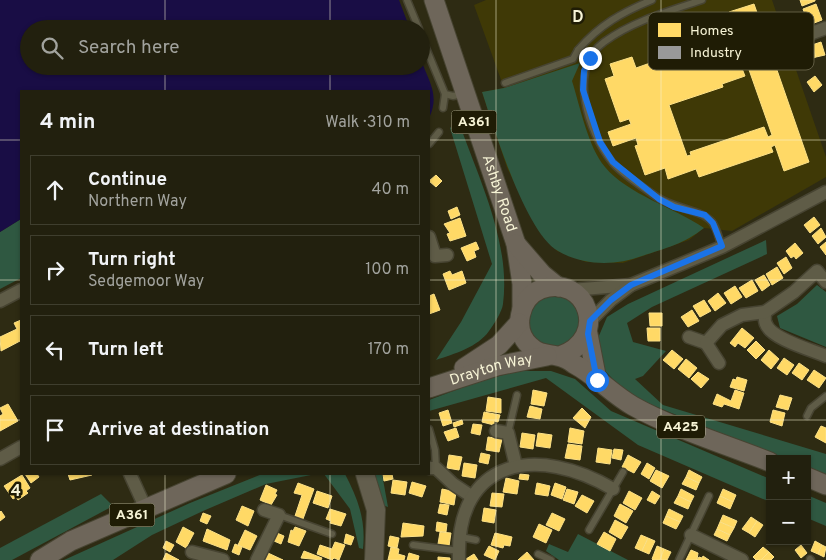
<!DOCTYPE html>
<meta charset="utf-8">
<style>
body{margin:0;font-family:Overpass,sans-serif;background:#2a2817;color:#f1f3f6}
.controls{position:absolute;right:15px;bottom:15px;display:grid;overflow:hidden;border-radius:0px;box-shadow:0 1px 4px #0004}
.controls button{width:45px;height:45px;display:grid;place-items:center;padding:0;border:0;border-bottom:1px solid #3f3e2e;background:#22200e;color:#f1f3f6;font:25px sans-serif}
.stop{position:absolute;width:15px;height:15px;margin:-11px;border:4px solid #1a73e8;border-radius:50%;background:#fff}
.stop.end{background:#1a73e8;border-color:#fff;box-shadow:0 1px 5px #0008}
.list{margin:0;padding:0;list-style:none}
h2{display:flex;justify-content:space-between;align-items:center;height:65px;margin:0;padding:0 20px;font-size:21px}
h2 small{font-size:16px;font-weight:400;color:#a2a39e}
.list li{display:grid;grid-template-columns:32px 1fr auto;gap:15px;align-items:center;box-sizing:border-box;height:70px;margin:0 10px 10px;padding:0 10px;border:1px solid #3f3e2e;border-radius:0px}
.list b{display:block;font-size:19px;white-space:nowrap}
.list p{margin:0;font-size:16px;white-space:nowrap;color:#a2a39e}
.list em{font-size:16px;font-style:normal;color:#a2a39e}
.icon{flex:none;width:28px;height:28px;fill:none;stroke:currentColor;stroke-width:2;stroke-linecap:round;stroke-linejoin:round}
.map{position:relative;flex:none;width:826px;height:560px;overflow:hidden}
.search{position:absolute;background:#22200e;box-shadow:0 1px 4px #0004;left:20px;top:20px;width:410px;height:55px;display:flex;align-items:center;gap:12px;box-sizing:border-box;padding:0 18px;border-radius:28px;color:#a2a39e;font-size:19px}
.panel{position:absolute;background:#22200e;box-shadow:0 1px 4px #0004;left:20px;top:90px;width:410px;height:385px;border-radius:0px}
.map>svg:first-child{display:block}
</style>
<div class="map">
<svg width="826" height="560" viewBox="0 0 826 560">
<rect width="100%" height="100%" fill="#2e2b13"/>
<path fill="#3f3906" d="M 486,0 L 772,0 L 826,157 L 826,177 L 732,231 L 704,228 L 689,240 L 623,263 L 586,262 L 557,251 L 537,228 L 507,168 L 482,92 L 504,88 L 474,5 Z"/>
<g fill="#2f5841">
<path d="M 580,63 L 572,81 C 580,106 588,147 605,167 C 627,194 675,208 704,228 C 684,244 666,248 642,256 C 615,266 584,266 558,251 C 525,232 494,128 482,92 L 504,88 Z"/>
<path d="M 458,120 C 478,177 511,242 503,304 C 502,312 494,324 489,331 C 478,347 454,354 436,360 L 461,322 L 492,264 L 450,128 Z"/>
<path d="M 21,219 L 21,278 L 0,289 L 0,232 Z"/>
<path d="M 766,240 L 767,254 L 652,307 L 627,323 L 633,342 L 666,351 L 643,376 L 635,379 L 663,405 L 826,454 L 826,476 L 807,468 L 807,459 L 783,459 L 628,395 L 606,372 L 595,345 L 607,317 L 628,304 Z"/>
<path d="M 817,285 L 826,292 L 826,347 L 780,328 L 777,316 L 797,304 Z"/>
<path d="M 548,295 L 567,297 L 580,311 L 578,336 L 558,349 L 534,341 L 527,323 L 532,305 Z"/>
<path d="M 519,371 L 551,371 L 575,379 L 611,411 L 770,479 L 770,502 L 638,445 L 546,378 L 429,411 L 429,400 L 483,380 Z"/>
<path d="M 262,474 L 316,474 L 266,484 L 203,511 L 152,535 L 113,560 L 64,560 L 190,503 Z"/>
<path d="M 324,474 L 345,474 C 358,499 366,520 363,549 L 359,548 L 350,509 Z"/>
<path d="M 373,474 L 382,474 L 388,507 L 380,504 Z"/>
<path d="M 101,494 L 113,506 L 12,560 L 0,560 L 0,548 Z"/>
<path d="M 807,495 L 826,503 L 826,526 L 807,518 Z"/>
<path d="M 578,534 L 628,560 L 559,560 L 546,551 L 549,544 L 568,552 Z"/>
</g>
<path fill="#190d45" d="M 0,0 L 399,0 L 410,29 L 29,29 L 29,66 L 421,66 L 421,60 C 429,82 440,95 429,118 L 429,91 L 21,91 L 21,219 L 0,232 Z"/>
<g fill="#ffd966" stroke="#fce187" fill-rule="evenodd">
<path d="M 800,0 L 815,0 L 815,1 L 802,6 Z"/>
<path d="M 754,4 L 809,162 L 784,171 L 775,145 L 771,147 L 773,152 L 699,177 L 696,169 L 668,179 L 665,168 L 645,175 L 635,146 L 638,145 L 636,138 L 613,146 L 608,132 L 631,124 L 629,119 L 620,122 L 605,79 L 614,76 L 610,64 L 632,57 L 636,68 L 670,56 L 664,39 L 693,29 L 699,46 L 708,43 L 713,57 L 736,50 L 738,56 L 744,54 L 729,12 ZM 747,64 L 772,135 L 768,137 L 764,127 L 690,152 L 691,155 L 687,156 L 669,105 L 723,87 L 722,84 L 745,76 L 741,66 Z"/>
<path d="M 816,4 L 822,20 L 809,25 L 803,9 Z"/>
<path d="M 821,42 L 825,55 L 816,57 L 812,45 Z"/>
<path d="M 812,45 L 816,57 L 809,60 L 805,47 Z"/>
<path d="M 815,76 L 822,85 L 814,92 L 807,82 Z"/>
<path d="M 436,175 L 442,181 L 436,187 L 429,181 Z"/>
<path d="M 457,207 L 460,215 L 451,219 L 448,211 Z"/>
<path d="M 814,217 L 820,225 L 810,233 L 804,225 Z"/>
<path d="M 460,218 L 466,236 L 450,241 L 447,234 L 450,233 L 444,224 Z"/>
<path d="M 821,228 L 826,237 L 818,244 L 812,236 Z"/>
<path d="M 476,242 L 479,249 L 474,251 L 476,257 L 467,261 L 461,248 Z"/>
<path d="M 826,242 L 826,255 L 820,247 Z"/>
<path d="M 795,243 L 803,253 L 796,259 L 794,256 L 791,258 L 786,251 Z"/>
<path d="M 786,257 L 792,268 L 784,274 L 777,263 Z"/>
<path d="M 777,267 L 783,278 L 772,285 L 766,274 Z"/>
<path d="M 450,271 L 452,275 L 462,271 L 466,283 L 449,290 L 443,274 Z"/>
<path d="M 764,275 L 770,285 L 762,291 L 755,280 Z"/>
<path d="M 752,280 L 758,291 L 746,298 L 739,288 Z"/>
<path d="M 735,286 L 742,297 L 731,304 L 724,293 Z"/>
<path d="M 718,293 L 726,303 L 715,311 L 708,301 Z"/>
<path d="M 434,294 L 440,310 L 429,314 L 429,296 Z"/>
<path d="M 704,300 L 711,311 L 700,317 L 693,306 Z"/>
<path d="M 692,310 L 699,321 L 688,327 L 681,317 Z"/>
<path d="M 649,313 L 662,313 L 662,326 L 650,326 Z"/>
<path d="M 21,320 L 21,344 L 20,341 L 1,351 L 0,337 L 17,329 L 14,323 Z"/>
<path d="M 647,328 L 660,328 L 660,341 L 648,341 Z"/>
<path d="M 742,328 L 754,338 L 745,348 L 738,343 L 735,347 L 730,343 Z"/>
<path d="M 756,341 L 765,350 L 756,359 L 747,350 Z"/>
<path d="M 672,350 L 683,359 L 674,369 L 663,360 Z"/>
<path d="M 769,350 L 779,359 L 771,369 L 761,360 Z"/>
<path d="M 784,358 L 794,365 L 787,375 L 777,368 Z"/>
<path d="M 686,359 L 697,368 L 689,378 L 678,369 Z"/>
<path d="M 799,363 L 809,370 L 802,380 L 792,373 Z"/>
<path d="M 814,370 L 826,378 L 819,388 L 807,380 Z"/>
<path d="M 698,372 L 709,379 L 701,388 L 691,379 Z"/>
<path d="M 737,377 L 747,380 L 744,391 L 730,387 L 733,379 L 736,380 Z"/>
<path d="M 533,390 L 547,393 L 544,406 L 531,404 Z"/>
<path d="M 735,390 L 744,393 L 739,409 L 724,404 L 722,407 L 713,404 L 717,394 L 731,401 Z"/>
<path d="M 780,395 L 792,398 L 788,410 L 776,407 Z"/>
<path d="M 488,397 L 501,399 L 501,413 L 486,411 Z"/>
<path d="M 8,404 L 18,421 L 0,431 L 0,416 L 3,414 L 0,408 Z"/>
<path d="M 530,406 L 542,409 L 540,419 L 527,417 Z"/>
<path d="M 582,408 L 591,417 L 585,428 L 573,418 Z"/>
<path d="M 448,410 L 452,423 L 443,426 L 439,413 Z"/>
<path d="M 773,410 L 785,413 L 782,426 L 770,422 Z"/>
<path d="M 484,412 L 500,415 L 498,422 L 494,421 L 494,425 L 482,422 Z"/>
<path d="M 462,420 L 463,424 L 454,427 L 453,423 Z"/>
<path d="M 473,424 L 482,425 L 480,435 L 471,433 Z"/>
<path d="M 821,426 L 826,428 L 826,443 L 815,437 Z"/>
<path d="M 456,428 L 459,437 L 448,441 L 444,432 Z"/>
<path d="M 570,428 L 584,431 L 582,444 L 568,442 Z"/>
<path d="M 522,433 L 535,435 L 533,449 L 520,447 Z"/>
<path d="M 538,433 L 552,435 L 550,448 L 536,446 Z"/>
<path d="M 488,437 L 502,439 L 499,452 L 486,450 Z"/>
<path d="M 568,444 L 582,446 L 580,460 L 565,458 Z"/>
<path d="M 598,448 L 612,450 L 610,464 L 596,462 Z"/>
<path d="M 614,449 L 623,450 L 621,460 L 612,458 Z"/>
<path d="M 481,453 L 490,455 L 488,464 L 479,462 Z"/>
<path d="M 449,455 L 462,457 L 459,470 L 447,468 Z"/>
<path d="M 628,455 L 641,462 L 634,473 L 622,467 Z"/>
<path d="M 464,463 L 477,465 L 475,478 L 462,476 Z"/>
<path d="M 647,463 L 655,468 L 649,479 L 641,474 Z"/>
<path d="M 656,470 L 669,476 L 662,488 L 650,481 Z"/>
<path d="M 689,470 L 702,477 L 699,483 L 686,477 Z"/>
<path d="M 25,474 L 37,474 L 39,477 L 31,483 Z"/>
<path d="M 68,474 L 92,474 L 92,475 L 70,480 Z"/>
<path d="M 383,474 L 392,474 L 393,479 L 384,481 Z"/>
<path d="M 520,474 L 529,475 L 528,480 L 519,479 Z"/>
<path d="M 22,475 L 30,488 L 26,491 L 28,493 L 18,500 L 16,497 L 13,499 L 4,486 Z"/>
<path d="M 686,477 L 699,483 L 696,490 L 682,484 Z"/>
<path d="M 506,478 L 519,481 L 517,494 L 503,492 Z"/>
<path d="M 393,480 L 407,482 L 405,495 L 391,493 Z"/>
<path d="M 412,482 L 426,486 L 422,497 L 409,493 Z"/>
<path d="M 298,483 L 314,489 L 303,519 L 295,516 L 302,495 L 294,493 Z"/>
<path d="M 537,483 L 550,486 L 548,496 L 535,494 Z"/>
<path d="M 555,483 L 566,487 L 562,499 L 551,495 Z"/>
<path d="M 266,485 L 277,490 L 275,494 L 277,495 L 271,505 L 260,500 Z"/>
<path d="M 442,489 L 456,492 L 454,505 L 440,502 Z"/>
<path d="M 567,489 L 578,492 L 574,504 L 563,500 Z"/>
<path d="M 681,489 L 694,496 L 691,502 L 678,496 Z"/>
<path d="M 723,489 L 736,495 L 733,502 L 720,496 Z"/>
<path d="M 317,491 L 332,496 L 328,508 L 313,503 Z"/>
<path d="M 629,491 L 642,498 L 635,510 L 623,503 Z"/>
<path d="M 652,491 L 660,496 L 655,504 L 647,500 Z"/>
<path d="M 492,493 L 504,494 L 502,507 L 490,506 Z"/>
<path d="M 582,495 L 594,501 L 587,513 L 575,506 Z"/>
<path d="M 678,496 L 691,502 L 688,509 L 674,503 Z"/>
<path d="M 720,496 L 733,502 L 730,509 L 717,503 Z"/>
<path d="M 440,504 L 449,505 L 447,515 L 438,513 Z"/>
<path d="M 620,504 L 633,511 L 626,523 L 614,516 Z"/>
<path d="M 242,506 L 254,511 L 248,526 L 236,520 Z"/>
<path d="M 484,508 L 496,510 L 494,523 L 482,521 Z"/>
<path d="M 330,509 L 346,514 L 341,526 L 330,523 L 331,521 L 326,519 Z"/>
<path d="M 669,509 L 683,516 L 680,522 L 666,516 Z"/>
<path d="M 1,511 L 5,517 L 0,521 L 0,512 Z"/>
<path d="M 203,513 L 211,516 L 207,524 L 200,521 Z"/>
<path d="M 552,513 L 565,519 L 559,531 L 546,525 Z"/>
<path d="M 723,515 L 737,521 L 734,528 L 720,522 Z"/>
<path d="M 666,516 L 680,522 L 676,529 L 663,523 Z"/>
<path d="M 751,517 L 757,521 L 749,533 L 742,529 Z"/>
<path d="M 615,520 L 628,527 L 621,539 L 609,532 Z"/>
<path d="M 757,521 L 763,525 L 755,537 L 749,533 Z"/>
<path d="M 437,522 L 447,524 L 446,532 L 436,531 Z"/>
<path d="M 720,522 L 734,528 L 730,535 L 717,529 Z"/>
<path d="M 403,523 L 424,526 L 423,536 L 401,537 Z"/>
<path d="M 539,524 L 552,530 L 546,543 L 533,537 Z"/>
<path d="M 183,527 L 194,533 L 186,548 L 176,542 Z"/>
<path d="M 295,527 L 306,531 L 299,546 L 288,542 L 291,530 L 293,531 Z"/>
<path d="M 207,529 L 230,540 L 227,550 L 203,541 Z"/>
<path d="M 717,529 L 730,535 L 727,541 L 714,535 Z"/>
<path d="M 245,530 L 257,536 L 250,550 L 238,545 Z"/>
<path d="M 440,532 L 451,533 L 449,546 L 438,544 Z"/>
<path d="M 604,532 L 616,539 L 610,551 L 597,544 Z"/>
<path d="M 277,533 L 284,536 L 281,544 L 274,541 Z"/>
<path d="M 495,533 L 512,537 L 510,546 L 504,545 L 503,548 L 491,545 Z"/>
<path d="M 346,534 L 354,537 L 351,545 L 344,543 Z"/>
<path d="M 641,535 L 648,538 L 642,551 L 635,548 Z"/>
<path d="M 390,536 L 399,538 L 397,548 L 388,546 Z"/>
<path d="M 648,538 L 655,541 L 649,554 L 642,551 Z"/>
<path d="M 166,541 L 174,545 L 170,552 L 163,548 Z"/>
<path d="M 815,541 L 822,545 L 818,554 L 811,551 Z"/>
<path d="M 335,542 L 345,545 L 339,560 L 334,558 L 332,560 L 317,554 L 320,545 L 332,549 Z"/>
<path d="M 235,544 L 242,547 L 239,555 L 232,552 Z"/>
<path d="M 801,545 L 807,553 L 801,558 L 795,550 Z"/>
<path d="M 822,545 L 826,547 L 824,557 L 818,554 Z"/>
<path d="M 489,546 L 499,551 L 495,560 L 484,555 Z"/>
<path d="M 657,546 L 664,549 L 660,560 L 653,560 L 652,559 Z"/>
<path d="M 391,547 L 399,549 L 398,554 L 405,556 L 404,560 L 388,560 Z"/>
<path d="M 763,547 L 769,552 L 761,560 L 756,560 L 753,557 Z"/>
<path d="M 664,549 L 671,552 L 667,560 L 660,560 Z"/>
<path d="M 691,550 L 698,553 L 697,560 L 686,560 Z"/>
<path d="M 304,551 L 322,558 L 321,560 L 301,558 Z"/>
<path d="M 527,552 L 534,560 L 518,560 Z"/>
<path d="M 769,552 L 774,557 L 771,560 L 761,560 Z"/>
<path d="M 166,553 L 179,560 L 163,560 Z"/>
<path d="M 268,553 L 283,560 L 265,560 Z"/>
<path d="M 409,553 L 419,556 L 418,560 L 407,560 Z"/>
<path d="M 474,554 L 478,560 L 467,560 L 466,559 Z"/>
<path d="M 703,556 L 709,560 L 697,560 L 699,557 L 702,558 Z"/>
<path d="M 438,557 L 450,558 L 450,560 L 438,560 Z"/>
</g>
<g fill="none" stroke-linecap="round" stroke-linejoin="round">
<g stroke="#474432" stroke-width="9">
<g id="lane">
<path d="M 407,0 L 419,29"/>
<path d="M 702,0 C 669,11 633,21 604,42 C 567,69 588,132 612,162 C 623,175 643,187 657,197 C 674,209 701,209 712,222 C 717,228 719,239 722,247"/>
<path d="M 421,36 L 445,94 L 453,96 L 463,94"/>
<path d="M 589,58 L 578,50 C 599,25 623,12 652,0"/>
<path d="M 505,83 L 573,59 L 578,50"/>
<path d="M 443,108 L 445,94"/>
<path d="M 429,144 L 439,132"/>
<path d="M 807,416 L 811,408 L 826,396"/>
<path d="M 429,429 L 435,450 L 436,468"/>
<path d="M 508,433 L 517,395"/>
<path d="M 279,515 L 332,534"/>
<path d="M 589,530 L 623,472"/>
<path d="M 461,537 L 476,540"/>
<path d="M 413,545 L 459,551"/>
<path d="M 538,554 L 551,560"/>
<path d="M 810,559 L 811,560"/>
<path d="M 679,560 L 709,496"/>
</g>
</g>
<g stroke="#474432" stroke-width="15">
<g id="street">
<path d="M 804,36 L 826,28"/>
<path d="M 429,237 L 435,256 L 447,255"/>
<path d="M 571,290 L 631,285"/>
<path d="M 0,301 L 21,290"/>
<path d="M 765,312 C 765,315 764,321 766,324 C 771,339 812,350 826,356"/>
<path d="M 590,321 L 611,300 L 631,285 L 722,247 L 826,192"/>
<path d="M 689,337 L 706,343 L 722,325 L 742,315 L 765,312 L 794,292 L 817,271 L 826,282"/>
<path d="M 706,343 L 719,363"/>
<path d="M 496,431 L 508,433 L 516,466"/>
<path d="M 0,459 L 21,447"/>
<path d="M 429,468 L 436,468 L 453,484 L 471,496"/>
<path d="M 130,474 L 146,509"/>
<path d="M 691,535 L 742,560"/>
<path d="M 192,552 L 223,560"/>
<path d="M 257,560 L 279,515 L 264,510"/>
<path d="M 459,560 C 455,457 539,445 613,489"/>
</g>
</g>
<g stroke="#474432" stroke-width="20">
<path id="secondary" d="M 365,474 L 376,510 L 374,560"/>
</g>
<g stroke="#474432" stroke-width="21">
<g id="primary">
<path id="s1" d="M 434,0 L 516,244 L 522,284 L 522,309"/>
<path d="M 516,244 L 542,274 L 558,287"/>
<path d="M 588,334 L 597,380"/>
<path d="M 560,356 C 611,338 587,273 541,289 C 519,298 512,330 530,346 C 540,356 549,353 561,357 C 565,358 570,361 574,364 C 595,375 612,394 633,406 C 672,428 727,445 770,462"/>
<path d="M 464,368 L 499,345 L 519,323"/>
<path id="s2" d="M 429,388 L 497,366 L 547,356"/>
<path d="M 807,477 L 826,485"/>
<path d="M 40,560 L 71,541 L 226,474"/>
</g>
</g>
<use href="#lane" stroke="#5f5c47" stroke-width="6"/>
<use href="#street" stroke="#5f5c47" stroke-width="12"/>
<use href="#secondary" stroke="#635e4d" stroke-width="18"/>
<use href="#primary" stroke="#6e665a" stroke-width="19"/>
</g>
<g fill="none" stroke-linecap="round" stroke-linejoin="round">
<path stroke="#1a73e8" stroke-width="6" d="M 590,58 L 584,71 L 583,90 L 600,142 L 613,162 L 659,199 L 674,207 L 705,215 L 713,223 L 722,246 L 631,285 L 611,300 L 590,321 L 588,334 L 597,380"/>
</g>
<path fill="none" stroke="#f6f3d5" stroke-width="1" stroke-opacity="0.55" d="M 165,0 L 165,29M 330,0 L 330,29M 496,0 L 496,560M 661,0 L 661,560M 165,66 L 165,91M 330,66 L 330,91M 0,140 L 21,140M 429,140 L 826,140M 0,280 L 21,280M 429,280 L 826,280M 0,420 L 21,420M 429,420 L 826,420M 165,474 L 165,560M 330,474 L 330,560"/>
<g text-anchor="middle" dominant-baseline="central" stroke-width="5" stroke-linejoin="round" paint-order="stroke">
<g fill="#1f1c05" stroke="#b6b297" stroke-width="1">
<rect x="451.5" y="110.5" width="45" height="23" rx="4"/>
<rect x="657" y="415.5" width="48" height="23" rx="4"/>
<rect x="109.5" y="503.5" width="45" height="23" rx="4"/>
</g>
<g font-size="14" font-weight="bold" fill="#f6f3d5">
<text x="474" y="122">A361</text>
<text x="681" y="427">A425</text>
<text x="132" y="515">A361</text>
</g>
<g font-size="15" fill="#f6f3d5" stroke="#1f1c05">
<text stroke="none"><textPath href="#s1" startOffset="204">Ashby Road</textPath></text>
<text stroke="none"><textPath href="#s2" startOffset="65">Drayton Way</textPath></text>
</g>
</g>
<rect x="648" y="12" width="166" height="58" rx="8" fill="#1f1c05" stroke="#605c43" stroke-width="1"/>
<rect x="658" y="23" width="23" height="14" fill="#ffd966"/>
<rect x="658" y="46" width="23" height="13" fill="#999"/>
<g font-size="14" fill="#f6f3d5">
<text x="690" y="35">Homes</text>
<text x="690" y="57">Industry</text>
</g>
<g font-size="16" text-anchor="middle" font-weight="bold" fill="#f6f3d5" stroke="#1f1c05" stroke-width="5" stroke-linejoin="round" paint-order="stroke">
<text x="578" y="22">D</text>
<text x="16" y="496">4</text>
</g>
</svg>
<div class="controls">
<button>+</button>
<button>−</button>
</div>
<div class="stop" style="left:597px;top:380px"></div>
<div class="stop end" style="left:590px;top:58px"></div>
<div class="search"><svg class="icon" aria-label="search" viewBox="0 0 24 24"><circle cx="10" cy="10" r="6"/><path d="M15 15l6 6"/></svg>Search here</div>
<section class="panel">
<h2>4 min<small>Walk · 310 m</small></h2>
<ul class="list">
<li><svg class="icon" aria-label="ahead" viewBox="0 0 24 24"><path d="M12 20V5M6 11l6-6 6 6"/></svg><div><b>Continue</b><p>Northern Way</p></div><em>40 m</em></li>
<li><svg class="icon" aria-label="right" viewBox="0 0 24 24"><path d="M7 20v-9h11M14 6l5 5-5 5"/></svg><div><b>Turn right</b><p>Sedgemoor Way</p></div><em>100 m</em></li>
<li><svg class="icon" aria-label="left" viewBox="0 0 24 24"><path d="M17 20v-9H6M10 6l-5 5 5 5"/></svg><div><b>Turn left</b></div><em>170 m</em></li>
<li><svg class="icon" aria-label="arrive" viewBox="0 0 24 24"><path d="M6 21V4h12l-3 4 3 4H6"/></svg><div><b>Arrive at destination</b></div></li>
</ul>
</section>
</div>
